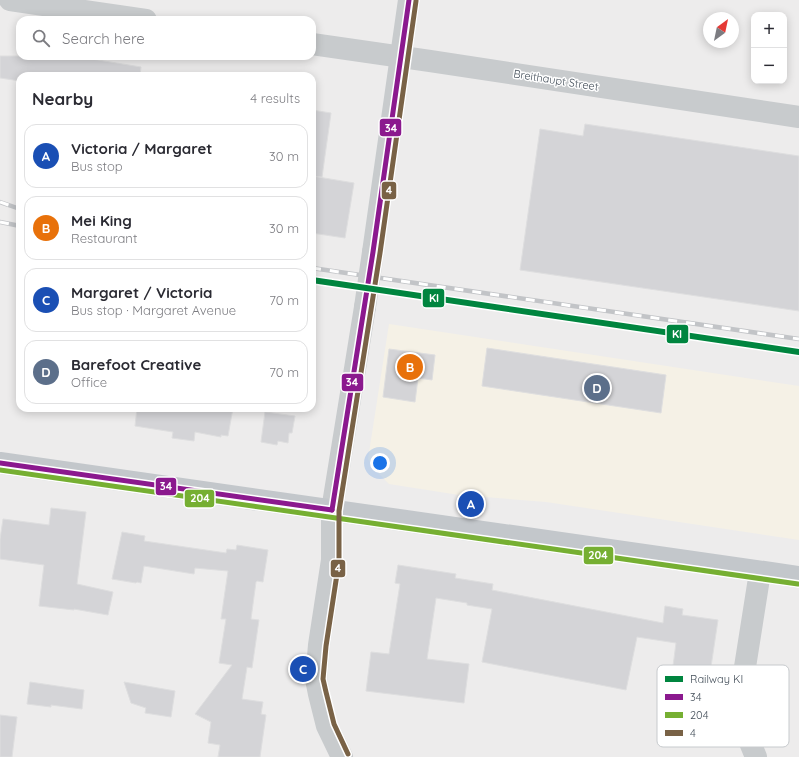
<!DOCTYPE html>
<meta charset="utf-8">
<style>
body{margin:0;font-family:Quicksand,sans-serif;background:#f7f7f7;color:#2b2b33}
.controls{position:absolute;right:12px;top:12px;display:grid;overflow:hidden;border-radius:8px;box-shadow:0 2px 10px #0003}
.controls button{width:36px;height:36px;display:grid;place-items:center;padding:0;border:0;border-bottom:1px solid #e1e1e2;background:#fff;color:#2b2b33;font:20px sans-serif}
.compass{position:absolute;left:703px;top:12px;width:36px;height:36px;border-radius:50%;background:#fff;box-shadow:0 2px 10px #0003;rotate:33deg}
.you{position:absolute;left:380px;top:463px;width:14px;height:14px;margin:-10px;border:3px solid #fff;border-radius:50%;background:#1a73e8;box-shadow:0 0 0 6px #1a73e833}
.badge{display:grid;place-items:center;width:26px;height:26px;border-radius:50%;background:#d93025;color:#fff;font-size:13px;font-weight:700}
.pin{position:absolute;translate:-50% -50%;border:2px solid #fff;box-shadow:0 1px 4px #0006}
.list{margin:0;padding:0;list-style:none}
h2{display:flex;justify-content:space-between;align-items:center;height:52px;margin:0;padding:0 16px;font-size:17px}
h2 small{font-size:13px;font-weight:400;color:#7c7c81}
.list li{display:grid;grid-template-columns:26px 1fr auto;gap:12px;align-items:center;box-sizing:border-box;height:64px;margin:0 8px 8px;padding:0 8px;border:1px solid #e1e1e2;border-radius:12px}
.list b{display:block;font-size:15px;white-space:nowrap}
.list p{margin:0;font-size:13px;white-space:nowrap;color:#7c7c81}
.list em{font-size:13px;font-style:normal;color:#7c7c81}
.icon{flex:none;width:22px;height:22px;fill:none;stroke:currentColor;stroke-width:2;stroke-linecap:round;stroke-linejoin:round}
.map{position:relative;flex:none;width:799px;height:757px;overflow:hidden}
.search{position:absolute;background:#fff;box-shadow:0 2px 10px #0003;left:16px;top:16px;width:300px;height:44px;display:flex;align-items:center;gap:10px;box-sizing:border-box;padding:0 14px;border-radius:12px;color:#7c7c81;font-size:15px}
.panel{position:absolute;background:#fff;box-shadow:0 2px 10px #0003;left:16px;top:72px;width:300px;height:340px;border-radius:12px}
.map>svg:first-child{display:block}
</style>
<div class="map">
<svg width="799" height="757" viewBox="0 0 799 757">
<rect width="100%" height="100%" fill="#edecec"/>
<path fill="#f5f1e6" d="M 389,324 L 799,386 L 799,540 L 546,502 L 459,495 L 389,484 L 376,471 L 368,459 Z"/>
<g fill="#d4d4d7" stroke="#dededf">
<path d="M 0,56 L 73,56 L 141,67 L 140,76 L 20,76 L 20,81 L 0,78 Z"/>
<path d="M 312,110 L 331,113 L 322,177 L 312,176 Z"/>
<path d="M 585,124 L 799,156 L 799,311 L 520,270 L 540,129 L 583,136 Z"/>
<path d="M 312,176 L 354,183 L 345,238 L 312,233 Z"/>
<path d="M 487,348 L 666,375 L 661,413 L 482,386 Z"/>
<path d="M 389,349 L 435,355 L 432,380 L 418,378 L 415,402 L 383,397 Z"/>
<path d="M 137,408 L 233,408 L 228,436 L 221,435 L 221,437 L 195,432 L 194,441 L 172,438 L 173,432 L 135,426 Z"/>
<path d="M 265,412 L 295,416 L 292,433 L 289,433 L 288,443 L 278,441 L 277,445 L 261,442 Z"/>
<path d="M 51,508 L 86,512 L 77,584 L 113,592 L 108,615 L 74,609 L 74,610 L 39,606 L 44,565 L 0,559 L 0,539 L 3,519 L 49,525 Z"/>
<path d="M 122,532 L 145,536 L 144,541 L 226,553 L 227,549 L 236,550 L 237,545 L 268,550 L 263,582 L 257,581 L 256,582 L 251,619 L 259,620 L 252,668 L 247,667 L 242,699 L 263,702 L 261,714 L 266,715 L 260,757 L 218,757 L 220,745 L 208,743 L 211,722 L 195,714 L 232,665 L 219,663 L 226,619 L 221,619 L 228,571 L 195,568 L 194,574 L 144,566 L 141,583 L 137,582 L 136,583 L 112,579 Z"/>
<path d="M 398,565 L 456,574 L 455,578 L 493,584 L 492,590 L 663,623 L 665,606 L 683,609 L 682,615 L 718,620 L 709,680 L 710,680 L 710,682 L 714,682 L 711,703 L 707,702 L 697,744 L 670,739 L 674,711 L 663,710 L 668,673 L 672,674 L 676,643 L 637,637 L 626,690 L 482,662 L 492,609 L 467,605 L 467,603 L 436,598 L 427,659 L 469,664 L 464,703 L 366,691 L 371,652 L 389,654 L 400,584 L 395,583 Z"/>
<path d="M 30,682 L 84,690 L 82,709 L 51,705 L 51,707 L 27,704 Z"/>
<path d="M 124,682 L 175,691 L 171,717 L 145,713 L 146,708 L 131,703 Z"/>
<path d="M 0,715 L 17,717 L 12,757 L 0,757 Z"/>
</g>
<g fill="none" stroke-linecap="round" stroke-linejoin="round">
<g stroke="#c8cbcd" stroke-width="22">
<path d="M 10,0 L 146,20"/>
<path d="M 312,44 L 430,61 L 799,117"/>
<path d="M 373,252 L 409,0"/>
<path d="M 342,757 L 327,726 L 319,694 L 316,679 L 319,645 L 332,560 L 332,510 L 365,307"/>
<path d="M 756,757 L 749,740 L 744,706 L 745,667 L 760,572"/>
</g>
<path stroke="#c3c7cb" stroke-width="22" d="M 0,463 L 799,577"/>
<g stroke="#c2c4c7" stroke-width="4.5">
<g id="rail">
<path d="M 0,202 L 20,209"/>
<path d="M 0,222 L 20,226"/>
<path d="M 312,268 L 799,339"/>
</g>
</g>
<use href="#rail" stroke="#fff" stroke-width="3" stroke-dasharray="9" stroke-linecap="butt"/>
<path stroke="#c8cbcd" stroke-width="22" d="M 365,307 L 373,252"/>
<g stroke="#fff" stroke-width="8">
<g id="bus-1">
<path d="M 0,463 L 332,510"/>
<path d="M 332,510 L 373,252 L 409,0"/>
</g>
</g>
<g stroke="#fff" stroke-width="8">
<path id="bus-2" d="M 0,470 L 798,584"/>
</g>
<g stroke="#fff" stroke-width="8">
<path id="bus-3" d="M 348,754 L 334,724 L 326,692 L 323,679 L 326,646 L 339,561 L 339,511 L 380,253 L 416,1"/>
</g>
<use href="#bus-1" stroke="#8b198e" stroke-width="5"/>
<use href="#bus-2" stroke="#76af32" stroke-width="5"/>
<use href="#bus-3" stroke="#796246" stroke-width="5"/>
<g stroke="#fff" stroke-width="9">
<path id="rail-1" d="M 312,280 L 799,352"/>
</g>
<use href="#rail-1" stroke="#00853f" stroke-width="6"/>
</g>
<g text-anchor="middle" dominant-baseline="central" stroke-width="3" stroke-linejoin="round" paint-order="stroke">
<g font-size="11" fill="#434e59" stroke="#fff">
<text transform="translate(556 80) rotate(9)">Breithaupt Street</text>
</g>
</g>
<rect x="657" y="665" width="132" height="82" rx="6" fill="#fff" stroke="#c7cacd" stroke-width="1"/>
<rect x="665" y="676" width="18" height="6" fill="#00853f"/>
<rect x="665" y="694" width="18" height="6" fill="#8b198e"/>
<rect x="665" y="712" width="18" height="6" fill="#76af32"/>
<rect x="665" y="730" width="18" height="6" fill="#796246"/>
<g font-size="11" fill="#434e59">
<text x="690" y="683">Railway KI</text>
<text x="690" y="701">34</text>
<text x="690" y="719">204</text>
<text x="690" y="737">4</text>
</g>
<g stroke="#fff" stroke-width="1.5">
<rect x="379" y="118" width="23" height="19" rx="4" fill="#8b198e"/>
<rect x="381" y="181" width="16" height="19" rx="4" fill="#796246"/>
<rect x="422" y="288" width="23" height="20" rx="4" fill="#00853f"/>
<rect x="666" y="324" width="23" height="20" rx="4" fill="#00853f"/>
<rect x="341" y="373" width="23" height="19" rx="4" fill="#8b198e"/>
<rect x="155" y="477" width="22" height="19" rx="4" fill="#8b198e"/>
<rect x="184" y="489" width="31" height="19" rx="4" fill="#76af32"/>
<rect x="583" y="546" width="31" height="19" rx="4" fill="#76af32"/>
<rect x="330" y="559" width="16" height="19" rx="4" fill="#796246"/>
</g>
<g font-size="11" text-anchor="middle" font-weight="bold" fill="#fff">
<text x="391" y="132">34</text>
<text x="389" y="194">4</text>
<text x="434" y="302">KI</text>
<text x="677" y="338">KI</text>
<text x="352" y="386">34</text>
<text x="166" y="490">34</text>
<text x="200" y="502">204</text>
<text x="598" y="559">204</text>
<text x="338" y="572">4</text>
</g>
</svg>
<div class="controls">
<button>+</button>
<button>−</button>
</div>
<svg class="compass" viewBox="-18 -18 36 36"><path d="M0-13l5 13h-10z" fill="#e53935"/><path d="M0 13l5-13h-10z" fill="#7c7c81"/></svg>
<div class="you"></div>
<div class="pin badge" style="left:471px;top:504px;background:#1a4fb4">A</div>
<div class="pin badge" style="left:410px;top:367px;background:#e8710a">B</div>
<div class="pin badge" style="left:303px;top:669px;background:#1a4fb4">C</div>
<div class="pin badge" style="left:597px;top:388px;background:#5c6f8a">D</div>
<div class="search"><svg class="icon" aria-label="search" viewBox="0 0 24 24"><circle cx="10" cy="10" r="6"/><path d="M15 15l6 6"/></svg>Search here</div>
<section class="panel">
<h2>Nearby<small>4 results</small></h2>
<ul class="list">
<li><span class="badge" style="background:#1a4fb4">A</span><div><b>Victoria / Margaret</b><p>Bus stop</p></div><em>30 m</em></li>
<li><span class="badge" style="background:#e8710a">B</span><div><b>Mei King</b><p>Restaurant</p></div><em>30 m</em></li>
<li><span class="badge" style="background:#1a4fb4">C</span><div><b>Margaret / Victoria</b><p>Bus stop · Margaret Avenue</p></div><em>70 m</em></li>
<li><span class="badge" style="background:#5c6f8a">D</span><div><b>Barefoot Creative</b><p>Office</p></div><em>70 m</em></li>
</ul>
</section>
</div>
